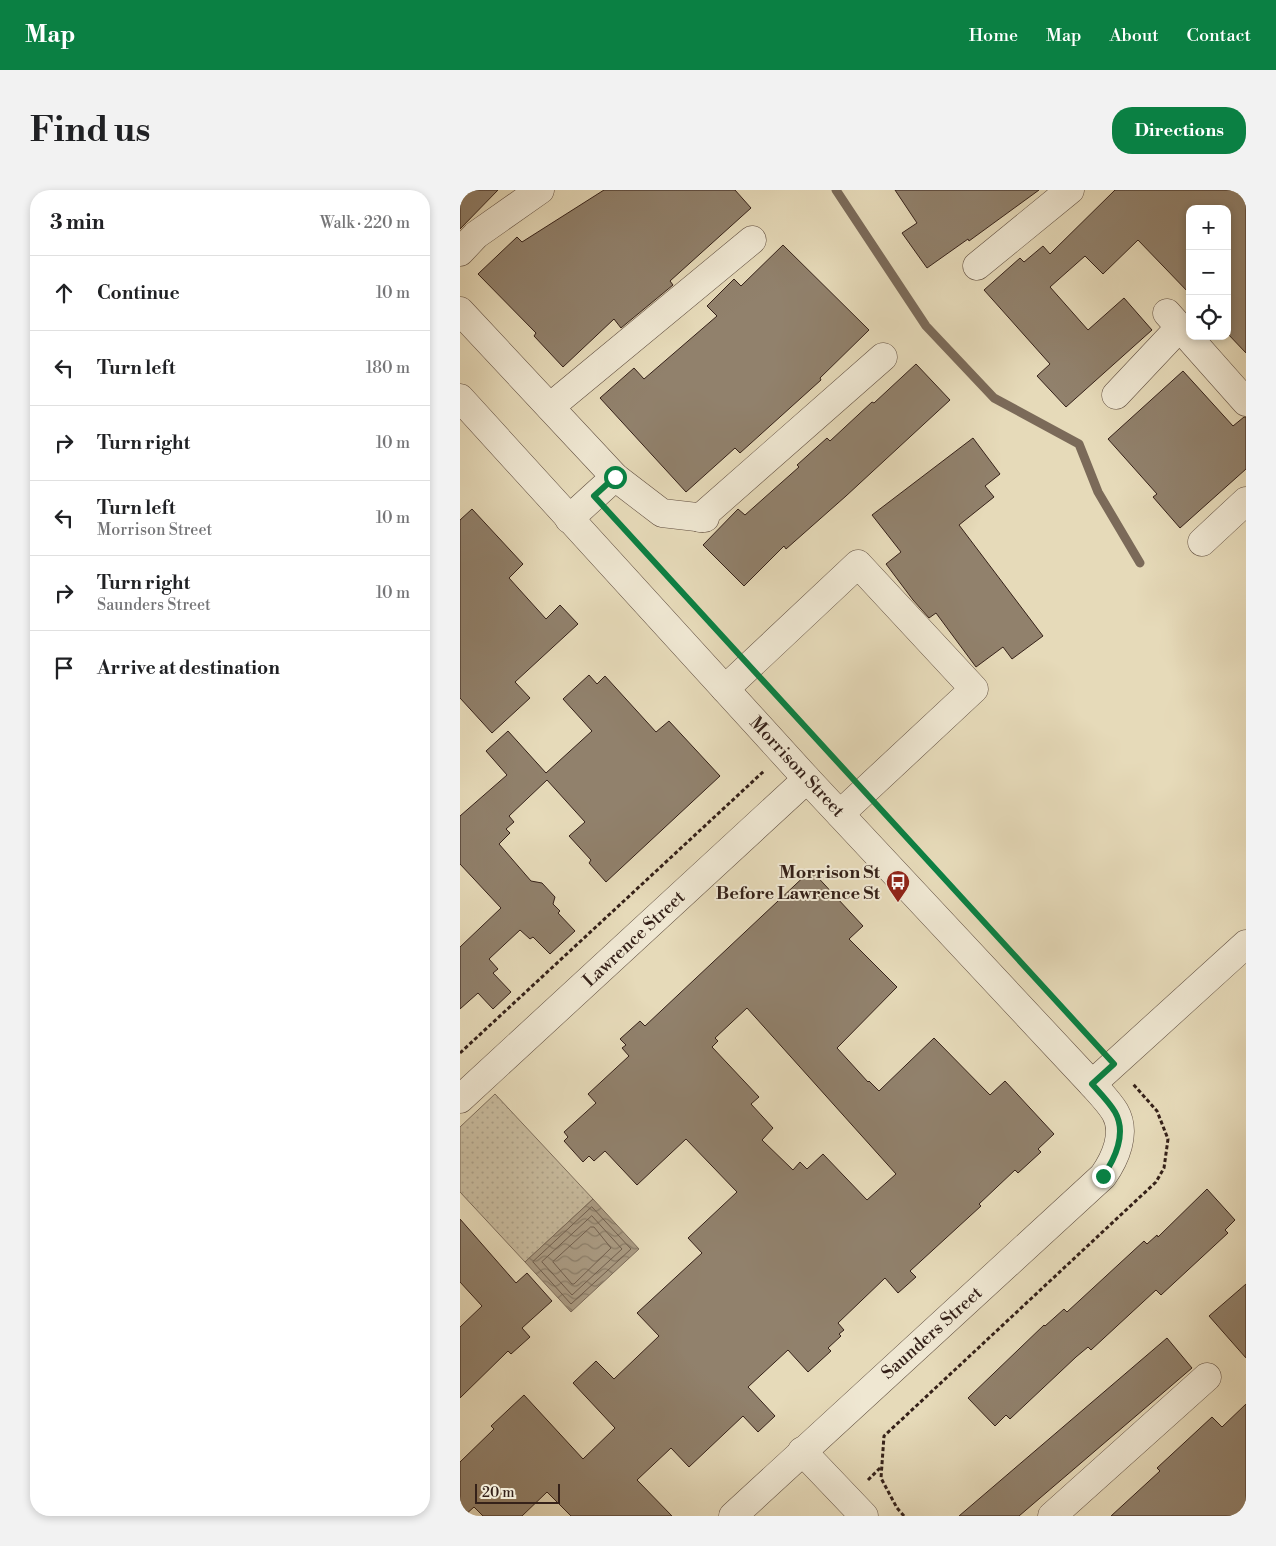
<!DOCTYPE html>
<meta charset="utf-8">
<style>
body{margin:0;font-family:"Libre Bodoni",serif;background:#f2f2f2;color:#202124}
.controls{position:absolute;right:15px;top:15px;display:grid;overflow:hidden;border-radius:10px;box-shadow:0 2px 8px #0003}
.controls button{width:45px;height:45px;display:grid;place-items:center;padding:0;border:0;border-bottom:1px solid #e0e0e0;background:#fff;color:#202124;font:25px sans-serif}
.scale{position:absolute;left:15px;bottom:12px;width:85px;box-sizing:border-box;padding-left:5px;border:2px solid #352119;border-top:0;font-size:14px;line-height:18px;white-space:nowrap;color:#352119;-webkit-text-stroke:4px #efe7d2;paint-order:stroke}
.stop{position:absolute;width:15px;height:15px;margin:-11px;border:4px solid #0b8043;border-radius:50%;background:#fff}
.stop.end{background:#0b8043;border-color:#fff;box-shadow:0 1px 5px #0008}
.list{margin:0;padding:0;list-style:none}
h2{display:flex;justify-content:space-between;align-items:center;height:65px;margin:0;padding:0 20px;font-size:21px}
h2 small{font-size:16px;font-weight:400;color:#757577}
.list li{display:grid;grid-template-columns:32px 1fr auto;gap:15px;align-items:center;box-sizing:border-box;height:75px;padding:0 20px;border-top:1px solid #e0e0e0}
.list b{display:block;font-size:19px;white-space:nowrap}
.list p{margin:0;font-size:16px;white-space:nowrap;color:#757577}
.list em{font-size:16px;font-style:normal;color:#757577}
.icon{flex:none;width:28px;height:28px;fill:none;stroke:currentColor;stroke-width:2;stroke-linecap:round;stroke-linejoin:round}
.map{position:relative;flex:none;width:786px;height:1326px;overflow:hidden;border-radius:20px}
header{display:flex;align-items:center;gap:30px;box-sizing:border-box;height:70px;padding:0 25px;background:#0b8043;color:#fff}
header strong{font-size:24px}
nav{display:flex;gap:28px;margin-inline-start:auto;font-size:18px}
.intro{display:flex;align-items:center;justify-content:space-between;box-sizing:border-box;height:120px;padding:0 30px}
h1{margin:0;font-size:35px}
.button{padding:12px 22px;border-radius:20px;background:#0b8043;color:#fff;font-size:18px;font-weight:700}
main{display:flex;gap:30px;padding:0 30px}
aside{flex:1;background:#fff;border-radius:20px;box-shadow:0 2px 8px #0003}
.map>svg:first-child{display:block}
</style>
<header>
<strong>Map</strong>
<nav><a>Home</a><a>Map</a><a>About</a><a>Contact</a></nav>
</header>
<div class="intro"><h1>Find us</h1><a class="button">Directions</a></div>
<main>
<aside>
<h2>3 min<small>Walk · 220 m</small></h2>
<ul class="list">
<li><svg class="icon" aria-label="ahead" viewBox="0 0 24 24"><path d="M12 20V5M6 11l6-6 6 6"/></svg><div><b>Continue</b></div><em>10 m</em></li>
<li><svg class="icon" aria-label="left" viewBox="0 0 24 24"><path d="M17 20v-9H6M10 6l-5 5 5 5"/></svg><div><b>Turn left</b></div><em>180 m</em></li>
<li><svg class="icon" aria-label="right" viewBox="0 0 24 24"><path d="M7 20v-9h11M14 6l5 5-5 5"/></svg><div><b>Turn right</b></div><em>10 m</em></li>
<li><svg class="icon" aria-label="left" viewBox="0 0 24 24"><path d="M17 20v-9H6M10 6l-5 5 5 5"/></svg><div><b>Turn left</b><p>Morrison Street</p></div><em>10 m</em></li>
<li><svg class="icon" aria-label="right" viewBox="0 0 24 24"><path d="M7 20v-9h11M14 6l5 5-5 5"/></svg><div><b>Turn right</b><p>Saunders Street</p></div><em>10 m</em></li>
<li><svg class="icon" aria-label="arrive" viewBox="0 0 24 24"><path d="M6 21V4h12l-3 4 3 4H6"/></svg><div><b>Arrive at destination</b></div></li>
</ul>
</aside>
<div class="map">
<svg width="786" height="1326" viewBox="0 0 786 1326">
<defs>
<pattern id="grass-dots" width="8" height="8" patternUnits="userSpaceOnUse" patternTransform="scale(1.25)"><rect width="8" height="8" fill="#c8bb9e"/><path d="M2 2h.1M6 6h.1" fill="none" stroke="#aca088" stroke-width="1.8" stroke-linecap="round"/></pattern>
<pattern id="water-waves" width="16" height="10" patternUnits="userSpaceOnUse" patternTransform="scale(1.25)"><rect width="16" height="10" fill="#aa9b83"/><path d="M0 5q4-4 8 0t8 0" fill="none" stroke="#8b7e6a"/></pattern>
</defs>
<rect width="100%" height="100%" fill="#e6dab9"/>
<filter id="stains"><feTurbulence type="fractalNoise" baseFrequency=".004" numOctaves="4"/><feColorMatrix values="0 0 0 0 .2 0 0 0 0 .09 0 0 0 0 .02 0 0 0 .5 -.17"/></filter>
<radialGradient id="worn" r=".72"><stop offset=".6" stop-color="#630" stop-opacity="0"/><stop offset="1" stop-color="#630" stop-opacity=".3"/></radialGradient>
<path fill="url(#grass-dots)" stroke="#7e6e5c" d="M 35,904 L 133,1009 L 65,1072 L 0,1002 L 0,937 Z"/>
<path fill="url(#water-waves)" stroke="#7b6a59" d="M 133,1009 L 179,1059 L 111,1122 L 65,1072 Z"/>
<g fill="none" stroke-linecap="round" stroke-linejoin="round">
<g stroke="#705e4e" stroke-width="1">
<path d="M 132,1017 L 171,1059 L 111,1114 L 73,1072 Z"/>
<path d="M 132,1026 L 162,1059 L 112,1105 L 82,1072 Z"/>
<path d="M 131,1037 L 134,1037 L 151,1058 L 114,1094 L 112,1094 L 93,1072 Z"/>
</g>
<path stroke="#7b6a59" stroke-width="9" d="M 376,0 L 466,136 L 534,208 L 619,254 L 638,302 L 680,373"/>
</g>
<g fill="#91816c" stroke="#352119" fill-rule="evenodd">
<path d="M 0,0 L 38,0 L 0,39 Z"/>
<path d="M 144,0 L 275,0 L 291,18 L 210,91 L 213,95 L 161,138 L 154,129 L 103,177 L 74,146 L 76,143 L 18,84 L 57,47 L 62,52 Z"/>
<path d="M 435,0 L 579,0 L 509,51 L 508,49 L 467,78 L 442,43 L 457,33 Z"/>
<path d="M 655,0 L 786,0 L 786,163 L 767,143 L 767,19 L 730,19 L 730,104 L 678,50 L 643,84 L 625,66 L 590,97 L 628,140 L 664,108 L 692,140 L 606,217 L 577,186 L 590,174 L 524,100 L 560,68 L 564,72 L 583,56 L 590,64 Z"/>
<path d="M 323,55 L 409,140 L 360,188 L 361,190 L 280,263 L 275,258 L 226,302 L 140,208 L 174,178 L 184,189 L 257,126 L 247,116 L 274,89 L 281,96 Z"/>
<path d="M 456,174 L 490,210 L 386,306 L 326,359 L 324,356 L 284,396 L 243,355 L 278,319 L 285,325 L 339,277 L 337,275 L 367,248 L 370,251 L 412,212 L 414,213 Z"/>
<path d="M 723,181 L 773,236 L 784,227 L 786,227 L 786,279 L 720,338 L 693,307 L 697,304 L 648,249 Z"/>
<path d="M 513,248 L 540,284 L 525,296 L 534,307 L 499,335 L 583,446 L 552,469 L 543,457 L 516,477 L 476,423 L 469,428 L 453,410 L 426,374 L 441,362 L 412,325 Z"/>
<path d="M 12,319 L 63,374 L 49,388 L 86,429 L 100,415 L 118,434 L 55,492 L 70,508 L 32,543 L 0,508 L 0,330 Z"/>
<path d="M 129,485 L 137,494 L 145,486 L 196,542 L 209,531 L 260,586 L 146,692 L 129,673 L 131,670 L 109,646 L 125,632 L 87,590 L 49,626 L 54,632 L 46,639 L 50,643 L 39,654 L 71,691 L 82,693 L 95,707 L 93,714 L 100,721 L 98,723 L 115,741 L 90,764 L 73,747 L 70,749 L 60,740 L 29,769 L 38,779 L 33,783 L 51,802 L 33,819 L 18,803 L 0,819 L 0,757 L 41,718 L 0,674 L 0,626 L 47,585 L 26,561 L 48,541 L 86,583 L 132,541 L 103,509 Z"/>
<path d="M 351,680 L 403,736 L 389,749 L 437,797 L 377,858 L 408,892 L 409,891 L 419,901 L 474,848 L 530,905 L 545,891 L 594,944 L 578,959 L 581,962 L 558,983 L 555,980 L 519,1014 L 521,1016 L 450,1081 L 456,1087 L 438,1103 L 425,1088 L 378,1133 L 384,1140 L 379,1144 L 381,1146 L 368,1158 L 371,1161 L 348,1182 L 328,1160 L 288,1197 L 315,1226 L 298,1242 L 283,1226 L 229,1277 L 211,1258 L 177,1290 L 212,1326 L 111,1326 L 87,1302 L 62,1326 L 23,1326 L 14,1317 L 4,1326 L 0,1326 L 0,1272 L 34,1239 L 31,1236 L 64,1205 L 123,1269 L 155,1238 L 113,1193 L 136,1171 L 154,1189 L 199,1146 L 177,1123 L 242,1063 L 228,1048 L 277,1002 L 226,949 L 177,995 L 145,961 L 134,971 L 129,966 L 123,972 L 104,951 L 108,947 L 104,942 L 136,913 L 128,904 L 169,866 L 162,858 L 166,855 L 160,849 L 180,831 L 185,836 ZM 287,818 L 436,984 L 407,1010 L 363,964 L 347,979 L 340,972 L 333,980 L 302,950 L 313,938 L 291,914 L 299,907 L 252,857 L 258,851 L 255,848 Z"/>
<path d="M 747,999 L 775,1030 L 765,1040 L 768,1043 L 701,1105 L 696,1100 L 631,1160 L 628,1157 L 616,1167 L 550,1229 L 546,1225 L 535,1236 L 508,1208 L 584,1135 L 585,1136 L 604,1119 L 607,1122 L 684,1051 L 687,1054 L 697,1045 L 698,1047 Z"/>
<path d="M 0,1029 L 56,1093 L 67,1083 L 92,1111 L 62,1138 L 70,1147 L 51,1164 L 48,1161 L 0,1208 L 0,1137 L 22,1116 L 0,1092 Z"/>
<path d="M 786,1094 L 786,1168 L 749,1126 Z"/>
<path d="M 707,1148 L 732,1178 L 559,1326 L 499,1326 Z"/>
<path d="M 786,1214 L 786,1326 L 651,1326 L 700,1281 L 697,1278 L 752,1227 L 762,1237 Z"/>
</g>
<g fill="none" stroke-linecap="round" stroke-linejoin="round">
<g stroke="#614f41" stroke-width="29">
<g id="minor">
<path d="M 0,62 L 16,45 L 80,0"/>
<path d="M 517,76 L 610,0"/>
<path d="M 0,121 L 155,287 L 202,323 L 245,328"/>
<path d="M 707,123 L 786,212"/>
<path d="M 656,205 L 720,137"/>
<path d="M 0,208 L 347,589 L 632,894 C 640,903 649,912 655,922 C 667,943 655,969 643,986 L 273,1326"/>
<path d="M 90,217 L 292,50"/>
<path d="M 240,328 L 423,167"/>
<path d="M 109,329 L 155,287"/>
<path d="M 742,352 L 786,311"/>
<path d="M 265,499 L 398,374 L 514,499 L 380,624"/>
<path d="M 632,894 L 786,754"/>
<path d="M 0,909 L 347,589"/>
<path d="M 342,1261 L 404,1326"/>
<path d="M 592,1326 L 747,1187"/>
</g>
</g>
<g stroke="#352119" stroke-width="3" stroke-dasharray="4 2.5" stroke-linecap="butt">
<path d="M 152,326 L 271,456"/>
<path d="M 308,496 L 386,582"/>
<path d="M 423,621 L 626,843"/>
<path d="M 0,863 L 304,581"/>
<path d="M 408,1290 L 421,1277"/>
<path d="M 444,1326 L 437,1318 L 421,1288 L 424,1246 L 696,992 L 704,978 L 708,949 L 697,921 L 673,894"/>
</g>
<use href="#minor" stroke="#efe7d2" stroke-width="28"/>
</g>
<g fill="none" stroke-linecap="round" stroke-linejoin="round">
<path stroke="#0b8043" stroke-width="6" d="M 155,287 L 134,306 L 654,874 L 632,894 C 640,903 649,912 655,922 C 667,943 655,969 643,986"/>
</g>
<defs>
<g id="bus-pin" transform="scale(1.25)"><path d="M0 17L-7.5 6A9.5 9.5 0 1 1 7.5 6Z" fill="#8f2418" stroke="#efe7d2"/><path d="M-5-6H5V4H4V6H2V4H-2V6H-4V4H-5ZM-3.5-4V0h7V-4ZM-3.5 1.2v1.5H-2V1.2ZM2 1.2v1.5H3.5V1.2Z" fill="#fff"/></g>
</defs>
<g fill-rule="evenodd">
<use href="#bus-pin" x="438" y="692"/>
</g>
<g text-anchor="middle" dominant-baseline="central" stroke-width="4" stroke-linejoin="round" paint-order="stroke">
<g font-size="18" fill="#352119" stroke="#efe7d2">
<text transform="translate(337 577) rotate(47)">Morrison Street</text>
<text transform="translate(174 749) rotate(-43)">Lawrence Street</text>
<text transform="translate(472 1143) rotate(-42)">Saunders Street</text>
</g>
<g font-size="18" font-weight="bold" fill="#352119" stroke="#efe7d2" text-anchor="end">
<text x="420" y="682">Morrison St<tspan x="420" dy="21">Before Lawrence St</tspan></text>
</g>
</g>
<rect width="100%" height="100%" filter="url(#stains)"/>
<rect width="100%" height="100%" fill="url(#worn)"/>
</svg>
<div class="controls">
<button>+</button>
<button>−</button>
<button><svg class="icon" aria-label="locate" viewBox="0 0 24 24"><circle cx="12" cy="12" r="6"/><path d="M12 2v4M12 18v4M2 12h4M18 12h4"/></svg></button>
</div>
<div class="scale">20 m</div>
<div class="stop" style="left:155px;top:287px"></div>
<div class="stop end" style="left:643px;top:986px"></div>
</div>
</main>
